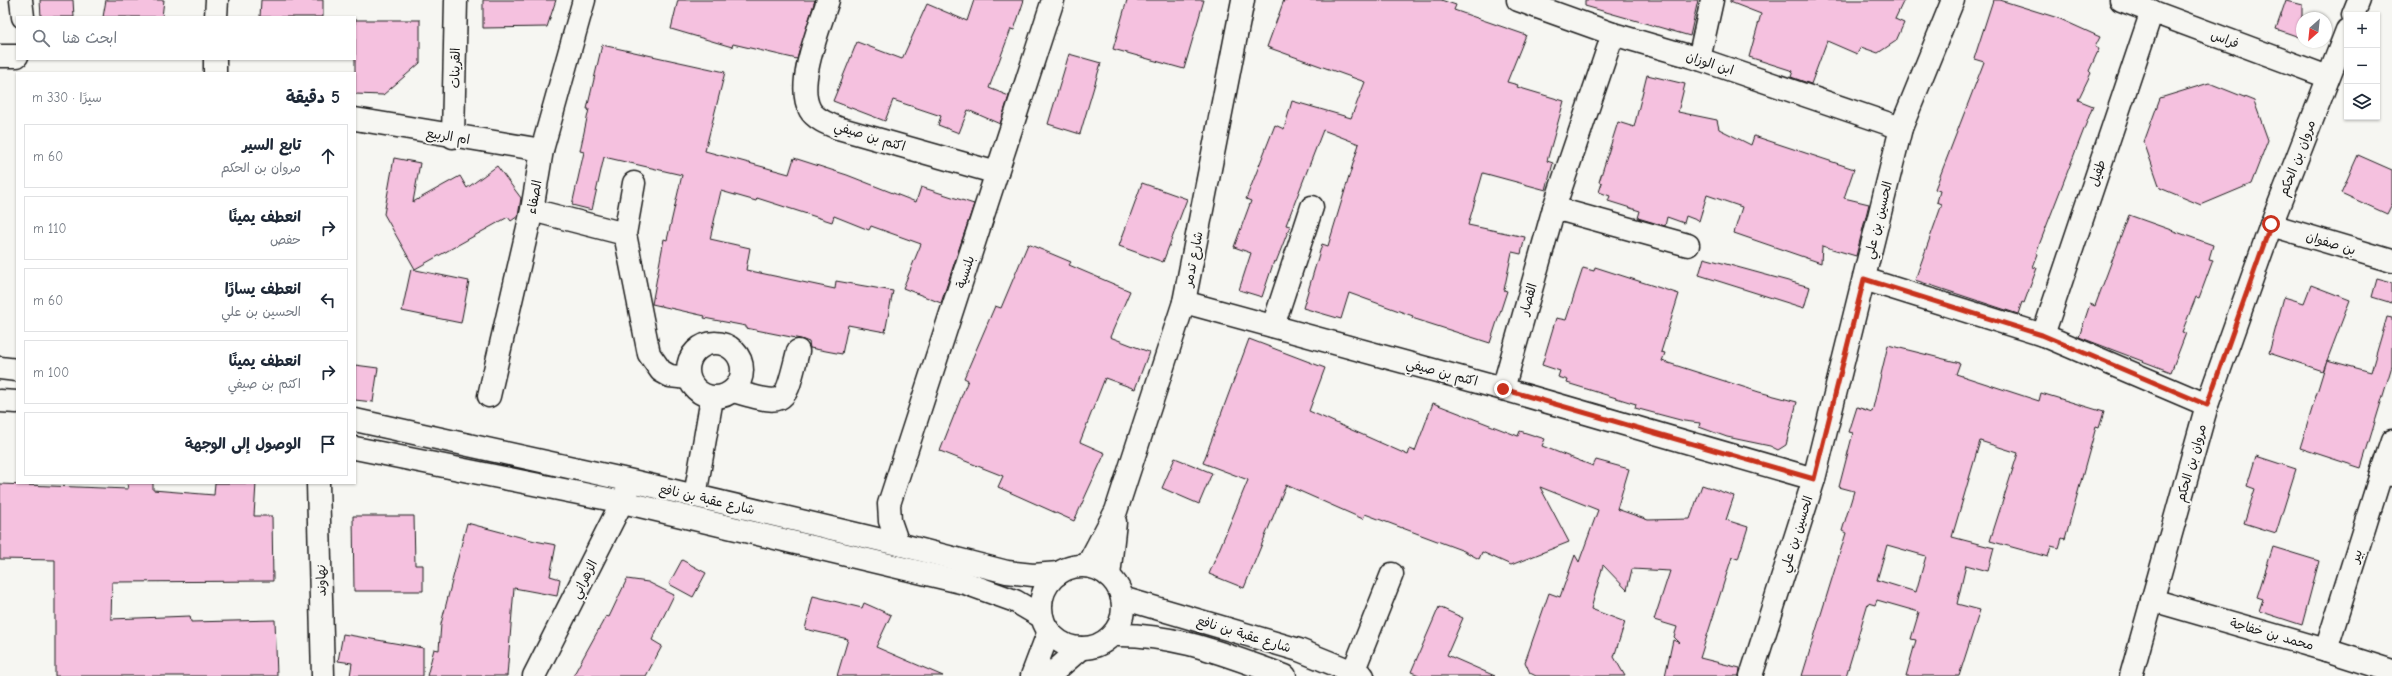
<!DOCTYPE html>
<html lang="ar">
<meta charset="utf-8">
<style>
body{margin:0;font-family:"Comic Neue","Playpen Sans Arabic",sans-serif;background:#f2f2f3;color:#1f2937;direction:rtl}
.controls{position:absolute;right:12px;top:12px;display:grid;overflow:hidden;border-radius:0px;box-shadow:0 1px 3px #0004}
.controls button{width:36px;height:36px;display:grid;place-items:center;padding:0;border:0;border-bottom:1px solid #e0e1e3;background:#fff;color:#1f2937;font:20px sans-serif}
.compass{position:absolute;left:2296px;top:12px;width:36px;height:36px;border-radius:50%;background:#fff;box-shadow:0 1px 3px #0004;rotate:207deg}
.stop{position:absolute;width:12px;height:12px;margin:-9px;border:3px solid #c8321e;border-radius:50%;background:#fff}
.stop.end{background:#c8321e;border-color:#fff;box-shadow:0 1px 4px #0008}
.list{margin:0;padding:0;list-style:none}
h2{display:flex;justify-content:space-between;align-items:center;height:52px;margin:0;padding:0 16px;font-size:17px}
h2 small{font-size:13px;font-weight:400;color:#747a83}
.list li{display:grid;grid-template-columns:26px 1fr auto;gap:12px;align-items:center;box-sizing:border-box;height:64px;margin:0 8px 8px;padding:0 8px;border:1px solid #e0e1e3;border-radius:0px}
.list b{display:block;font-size:15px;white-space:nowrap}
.list p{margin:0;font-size:13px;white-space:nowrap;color:#747a83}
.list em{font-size:13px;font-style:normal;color:#747a83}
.icon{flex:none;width:22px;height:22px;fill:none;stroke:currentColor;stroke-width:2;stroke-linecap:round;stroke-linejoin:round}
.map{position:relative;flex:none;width:2392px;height:676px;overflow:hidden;direction:ltr}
.search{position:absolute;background:#fff;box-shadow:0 1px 3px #0004;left:16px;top:16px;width:340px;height:44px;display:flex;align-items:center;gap:10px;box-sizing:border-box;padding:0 14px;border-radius:0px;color:#747a83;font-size:15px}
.panel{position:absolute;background:#fff;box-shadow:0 1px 3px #0004;left:16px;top:72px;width:340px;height:412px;border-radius:0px;direction:rtl}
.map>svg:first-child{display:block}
</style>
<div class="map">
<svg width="2392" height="676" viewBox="0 0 2392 676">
<rect width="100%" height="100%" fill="#f6f6f2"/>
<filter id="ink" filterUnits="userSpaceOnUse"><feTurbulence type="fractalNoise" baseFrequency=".025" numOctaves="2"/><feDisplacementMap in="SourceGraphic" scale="8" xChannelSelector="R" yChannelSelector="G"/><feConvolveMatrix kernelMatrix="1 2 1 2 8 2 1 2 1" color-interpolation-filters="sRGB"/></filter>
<g filter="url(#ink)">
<g fill="#f5c1df" stroke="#1c1c1c" fill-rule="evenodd">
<path d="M 40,0 L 73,0 L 74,17 L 41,17 Z"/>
<path d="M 106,0 L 164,0 L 162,17 L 103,17 Z"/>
<path d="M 261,0 L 323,0 L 323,17 L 260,17 Z"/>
<path d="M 483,0 L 556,0 L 547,27 L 483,28 Z"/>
<path d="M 678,0 L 815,0 L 797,59 L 733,44 L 732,47 L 671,29 Z"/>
<path d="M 974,0 L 1024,0 L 1014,30 L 1011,29 L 989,88 L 1009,96 L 1000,124 L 968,110 L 959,133 L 938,125 L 941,116 L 893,100 L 885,121 L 833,101 L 857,42 L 902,59 L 927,4 L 967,21 Z"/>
<path d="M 1127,0 L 1204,0 L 1184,69 L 1113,49 Z"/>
<path d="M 1284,0 L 1441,0 L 1456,5 L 1454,10 L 1526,35 L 1507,82 L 1518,85 L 1517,87 L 1564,101 L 1547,161 L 1553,163 L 1546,190 L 1483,173 L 1468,225 L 1525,237 L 1521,254 L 1512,252 L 1504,290 L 1507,291 L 1490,343 L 1412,318 L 1413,316 L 1349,293 L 1341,319 L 1303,308 L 1322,244 L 1328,246 L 1359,144 L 1323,130 L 1286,225 L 1290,226 L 1276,262 L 1274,261 L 1262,297 L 1239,290 L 1251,253 L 1234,247 L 1251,201 L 1246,199 L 1275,125 L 1284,129 L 1292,101 L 1351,118 L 1365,82 L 1267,47 Z"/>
<path d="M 1585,0 L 1698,0 L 1690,36 L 1585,6 Z"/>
<path d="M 1730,0 L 1904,0 L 1895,19 L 1904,23 L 1896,41 L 1878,53 L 1861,47 L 1857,54 L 1827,41 L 1811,84 L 1791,77 L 1793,71 L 1749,57 L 1761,14 L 1730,2 Z"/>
<path d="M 1993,0 L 2000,0 L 2058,18 L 2100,37 L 2095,47 L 2099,49 L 2089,71 L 2091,73 L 2078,100 L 2093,106 L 2036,253 L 2038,254 L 2033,267 L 2037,268 L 2024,303 L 2022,302 L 2018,314 L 1915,280 L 1942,204 L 1937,202 L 1940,191 L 1935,189 L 1984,62 L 1974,59 Z"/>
<path d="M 2286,0 L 2302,4 L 2302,38 L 2276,29 Z"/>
<path d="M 355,20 L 420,20 L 420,63 L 383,95 L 355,94 Z"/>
<path d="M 602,45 L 725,72 L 705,151 L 789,174 L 794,158 L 847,175 L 916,202 L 921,187 L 974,204 L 941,303 L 903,288 L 921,244 L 871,226 L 869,230 L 834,216 L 832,222 L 757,198 L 756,201 L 721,191 L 710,239 L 750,248 L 746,270 L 835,289 L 836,281 L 893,291 L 885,332 L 848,325 L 842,354 L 810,348 L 809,342 L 801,339 L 746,328 L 746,326 L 704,318 L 705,316 L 652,304 L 664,239 L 667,240 L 682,175 L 604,157 L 592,210 L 572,205 L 584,152 L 580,151 L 589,109 L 587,109 Z"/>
<path d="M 1069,54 L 1101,63 L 1080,134 L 1048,124 Z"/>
<path d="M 1647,75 L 1685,84 L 1678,112 L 1717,120 L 1719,129 L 1751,145 L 1754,136 L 1854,169 L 1844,198 L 1869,204 L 1856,256 L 1822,246 L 1821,263 L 1734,233 L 1742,207 L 1707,195 L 1699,221 L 1686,216 L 1684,223 L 1667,217 L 1665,226 L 1638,218 L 1640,211 L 1608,201 L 1610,196 L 1599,192 L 1602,183 L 1599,182 L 1618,122 L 1634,127 Z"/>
<path d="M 2209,83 L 2254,101 L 2268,140 L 2251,184 L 2201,205 L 2160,188 L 2144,142 L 2160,98 Z"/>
<path d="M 2358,155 L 2392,170 L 2392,204 L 2387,214 L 2341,193 Z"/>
<path d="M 394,158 L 420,163 L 413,202 L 460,176 L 467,188 L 497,166 L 521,198 L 518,216 L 511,221 L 508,217 L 415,269 L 384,214 Z"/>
<path d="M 1142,183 L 1187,199 L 1163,262 L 1119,246 Z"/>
<path d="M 2129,215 L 2213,245 L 2209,259 L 2213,260 L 2199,298 L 2196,297 L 2182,332 L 2186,333 L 2171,372 L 2079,337 L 2090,304 L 2095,306 Z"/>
<path d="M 1028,244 L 1071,262 L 1069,265 L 1130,291 L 1110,337 L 1149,352 L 1135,389 L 1105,378 L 1080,442 L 1105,453 L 1074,521 L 998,487 L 1003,476 L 940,451 L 968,380 L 964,378 L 995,306 L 1001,308 Z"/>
<path d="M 1704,258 L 1810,287 L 1804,308 L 1699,275 Z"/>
<path d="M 1595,267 L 1679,294 L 1661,352 L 1665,353 L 1662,361 L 1759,392 L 1797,402 L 1786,445 L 1778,450 L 1770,446 L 1727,437 L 1699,427 L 1700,423 L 1684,421 L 1635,408 L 1636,404 L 1567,383 L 1568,380 L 1558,377 L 1560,371 L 1542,365 L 1556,318 L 1566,320 L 1583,268 L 1594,271 Z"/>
<path d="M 411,269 L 469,281 L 461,323 L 402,311 Z"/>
<path d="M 2377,279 L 2392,283 L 2392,303 L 2372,297 Z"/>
<path d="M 2311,285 L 2350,300 L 2323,371 L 2269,353 L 2284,297 L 2304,303 Z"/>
<path d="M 2387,317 L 2392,318 L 2392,366 L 2361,468 L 2300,448 L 2327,360 L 2371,372 Z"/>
<path d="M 1249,339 L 1325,368 L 1309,411 L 1408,455 L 1410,449 L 1415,451 L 1433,403 L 1518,436 L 1520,431 L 1545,439 L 1542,446 L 1593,466 L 1596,460 L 1629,469 L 1617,509 L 1648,520 L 1690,519 L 1702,485 L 1734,496 L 1726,520 L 1748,527 L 1738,559 L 1732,557 L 1700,658 L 1740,668 L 1739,676 L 1665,676 L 1673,640 L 1680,643 L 1674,637 L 1677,627 L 1654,620 L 1670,571 L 1632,569 L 1627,590 L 1603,565 L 1591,609 L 1625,622 L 1614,657 L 1625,676 L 1536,676 L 1530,673 L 1525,662 L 1549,593 L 1560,597 L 1575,555 L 1579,562 L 1598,510 L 1540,487 L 1569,542 L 1511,565 L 1482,552 L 1479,559 L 1464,551 L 1365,514 L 1363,519 L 1286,485 L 1244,588 L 1209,574 L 1248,480 L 1203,463 Z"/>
<path d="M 1888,345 L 1960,363 L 1956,374 L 2039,401 L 2041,393 L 2104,412 L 2099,428 L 2096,427 L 2065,539 L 2062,538 L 2059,548 L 2051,546 L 2048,557 L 1990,541 L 2018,453 L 1980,441 L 1952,537 L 1994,548 L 1988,571 L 1966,565 L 1957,604 L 1980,610 L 1959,676 L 1906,676 L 1916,640 L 1911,639 L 1919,612 L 1877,600 L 1875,605 L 1868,603 L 1846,676 L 1802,676 L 1846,533 L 1842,531 L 1854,491 L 1839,487 L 1853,433 L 1849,432 L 1857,407 L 1872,412 ZM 1887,545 L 1926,556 L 1916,592 L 1877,580 Z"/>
<path d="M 355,365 L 378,368 L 373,402 L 355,400 Z"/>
<path d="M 2256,456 L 2296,469 L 2276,533 L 2244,523 L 2255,489 L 2247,486 Z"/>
<path d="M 1175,458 L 1212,473 L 1199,504 L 1162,488 Z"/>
<path d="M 127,483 L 153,483 L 153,490 L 214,495 L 215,483 L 256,483 L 254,516 L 272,516 L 273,581 L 112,582 L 111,619 L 190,616 L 191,622 L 275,620 L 277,676 L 55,676 L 55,560 L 0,559 L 0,484 L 128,489 Z"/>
<path d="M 353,516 L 414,516 L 415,565 L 423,565 L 423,591 L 354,591 Z"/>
<path d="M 467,523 L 535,541 L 556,545 L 550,576 L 560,579 L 557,596 L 514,588 L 507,676 L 427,676 L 434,649 L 439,650 L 441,624 Z"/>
<path d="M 2273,547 L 2319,561 L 2302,625 L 2259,611 L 2263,599 L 2257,597 Z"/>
<path d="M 682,560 L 706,573 L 693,597 L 669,584 Z"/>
<path d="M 627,579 L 648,582 L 674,595 L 652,640 L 662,646 L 646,676 L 573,676 L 606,616 L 609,617 Z"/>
<path d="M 813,596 L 862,608 L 864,603 L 891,615 L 876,647 L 943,676 L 837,676 L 848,639 L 805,629 Z"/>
<path d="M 1439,607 L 1463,618 L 1447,655 L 1495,676 L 1422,676 L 1411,672 Z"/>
<path d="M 343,634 L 423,648 L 423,676 L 350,676 L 352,663 L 338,661 Z"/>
</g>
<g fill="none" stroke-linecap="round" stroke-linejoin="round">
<g stroke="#1c1c1c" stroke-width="25">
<g id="minor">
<path d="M 21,0 L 23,17"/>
<path d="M 828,0 C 820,27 795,84 810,110 C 815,119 828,124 838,128 L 997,173"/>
<path d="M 1518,0 L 1613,34 L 1699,59 L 1901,128"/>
<path d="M 2121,0 L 2328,77"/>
<path d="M 2353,15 L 2359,0"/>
<path d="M 216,17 L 217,0"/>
<path d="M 0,56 L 17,56"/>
<path d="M 1699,59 L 1712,0"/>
<path d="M 215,73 L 215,59"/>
<path d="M 355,119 L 542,150"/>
<path d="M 453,137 L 456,0"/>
<path d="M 634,183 L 625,234 L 649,354 L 661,371 L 670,376 L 688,378"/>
<path d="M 1554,208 L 1688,245"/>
<path d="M 532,210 L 625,234"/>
<path d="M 2271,225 L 2392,261"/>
<path d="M 1864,279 L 2043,335 L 2207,405"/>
<path d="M 1184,302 L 1503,389 L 1814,479"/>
<path d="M 1273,326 L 1312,207"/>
<path d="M 2043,335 L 2152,11"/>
<circle cx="715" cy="370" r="27"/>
<path d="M 0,368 L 17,370"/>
<path d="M 1503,389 L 1554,208 L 1613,34"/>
<path d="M 733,391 C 789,407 784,405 798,351"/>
<path d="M 489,396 L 532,210 L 542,150 L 584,0"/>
<path d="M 0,401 L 17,402"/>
<path d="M 355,420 L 632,481 L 898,544 L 1007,572 L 1033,575 L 1059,573"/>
<path d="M 355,448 L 623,502 L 965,583 L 1015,601 L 1042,617"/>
<path d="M 2382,471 L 2392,441"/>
<path d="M 318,483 L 323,676"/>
<path d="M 695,496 L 712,398"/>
<path d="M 898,544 L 890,521 L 889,504 L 1053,0"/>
<path d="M 1087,566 L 1116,511 L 1184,302 L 1243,0"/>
<circle cx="1082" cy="607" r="41"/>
<path d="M 1109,576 L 1115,522"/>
<path d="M 1122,598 L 1299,650 L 1363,676"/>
<path d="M 2152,600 L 2326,650 L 2392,671"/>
<path d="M 1112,635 C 1175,633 1226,655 1285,676"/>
<path d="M 2326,650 L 2382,471 L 2392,475"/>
<path d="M 1353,672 L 1392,574"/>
<path d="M 534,676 L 628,490"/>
<path d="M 1032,676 L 1049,631"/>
<path d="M 1049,676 L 1081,648"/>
<path d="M 1751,676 L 1814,479 L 1901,128 L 1953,0"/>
<path d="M 2131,676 L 2207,405 L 2271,225 L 2347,30"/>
</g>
</g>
<use href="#minor" stroke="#f6f6f2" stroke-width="22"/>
</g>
</g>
<g fill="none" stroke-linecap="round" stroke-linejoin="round" filter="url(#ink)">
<path stroke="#c8321e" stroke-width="5" d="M 1503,389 L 1814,479 L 1864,279 L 2042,335 L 2207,405 L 2271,224"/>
</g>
<g text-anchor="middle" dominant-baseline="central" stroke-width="4" stroke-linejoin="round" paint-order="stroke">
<g font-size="13" fill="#1c1c1c" stroke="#f6f6f2">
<text transform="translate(2225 39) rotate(21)">فراس</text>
<text transform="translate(1710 63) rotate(18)">ابن الوزان</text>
<text transform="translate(455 68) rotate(-89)">القرينات</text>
<text transform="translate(448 136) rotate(9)">ام الربيع</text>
<text transform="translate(870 136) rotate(17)">اكثم بن صيفي</text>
<text transform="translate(2297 158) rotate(-69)">مروان بن الحكم</text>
<text transform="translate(2097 173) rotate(-71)">طفيل</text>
<text transform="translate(534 197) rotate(-79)">الصفاء</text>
<text transform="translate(1878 220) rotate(-76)">الحسين بن علي</text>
<text transform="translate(2331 243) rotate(17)">بن صفوان</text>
<text transform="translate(1193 259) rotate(-79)">شارع تدمر</text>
<text transform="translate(965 272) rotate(-72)">بلنسية</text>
<text transform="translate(1528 299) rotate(-74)">القصار</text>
<text transform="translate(1442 372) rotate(15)">اكثم بن صيفي</text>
<text transform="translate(2191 463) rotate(-74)">مروان بن الحكم</text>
<text transform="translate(707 499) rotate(13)">شارع عقبة بن نافع</text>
<text transform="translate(1796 534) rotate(-72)">الحسين بن علي</text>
<text transform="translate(2356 556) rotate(-72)">بير</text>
<text transform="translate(584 579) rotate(-63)">الزهراني</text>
<text transform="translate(321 580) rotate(-91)">نهاوند</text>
<text transform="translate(1244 634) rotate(17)">شارع عقبة بن نافع</text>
<text transform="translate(2272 634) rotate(16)">محمد بن خفاجة</text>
</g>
</g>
</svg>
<div class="controls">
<button>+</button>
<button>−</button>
<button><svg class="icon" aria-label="layers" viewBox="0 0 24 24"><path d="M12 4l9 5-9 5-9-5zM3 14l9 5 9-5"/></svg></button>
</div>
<svg class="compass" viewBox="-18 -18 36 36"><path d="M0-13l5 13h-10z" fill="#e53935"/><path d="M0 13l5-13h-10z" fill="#747a83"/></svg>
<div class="stop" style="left:2271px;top:224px"></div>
<div class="stop end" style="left:1503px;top:389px"></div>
<div class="search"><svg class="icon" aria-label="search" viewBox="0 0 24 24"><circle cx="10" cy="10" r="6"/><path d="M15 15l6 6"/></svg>ابحث هنا</div>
<section class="panel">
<h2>5 دقيقة<small>سيرًا · 330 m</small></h2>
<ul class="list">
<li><svg class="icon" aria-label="ahead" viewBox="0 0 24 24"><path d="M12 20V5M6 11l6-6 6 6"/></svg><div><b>تابع السير</b><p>مروان بن الحكم</p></div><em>60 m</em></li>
<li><svg class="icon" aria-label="right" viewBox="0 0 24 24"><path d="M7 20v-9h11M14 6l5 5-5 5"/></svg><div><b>انعطف يمينًا</b><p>حفص</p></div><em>110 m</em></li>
<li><svg class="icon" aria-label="left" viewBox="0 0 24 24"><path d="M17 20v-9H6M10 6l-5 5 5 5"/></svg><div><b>انعطف يسارًا</b><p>الحسين بن علي</p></div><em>60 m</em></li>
<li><svg class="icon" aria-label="right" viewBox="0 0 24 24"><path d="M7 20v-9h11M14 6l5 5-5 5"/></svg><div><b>انعطف يمينًا</b><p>اكثم بن صيفي</p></div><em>100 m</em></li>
<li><svg class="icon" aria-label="arrive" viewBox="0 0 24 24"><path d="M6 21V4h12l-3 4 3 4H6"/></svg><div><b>الوصول إلى الوجهة</b></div></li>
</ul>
</section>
</div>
